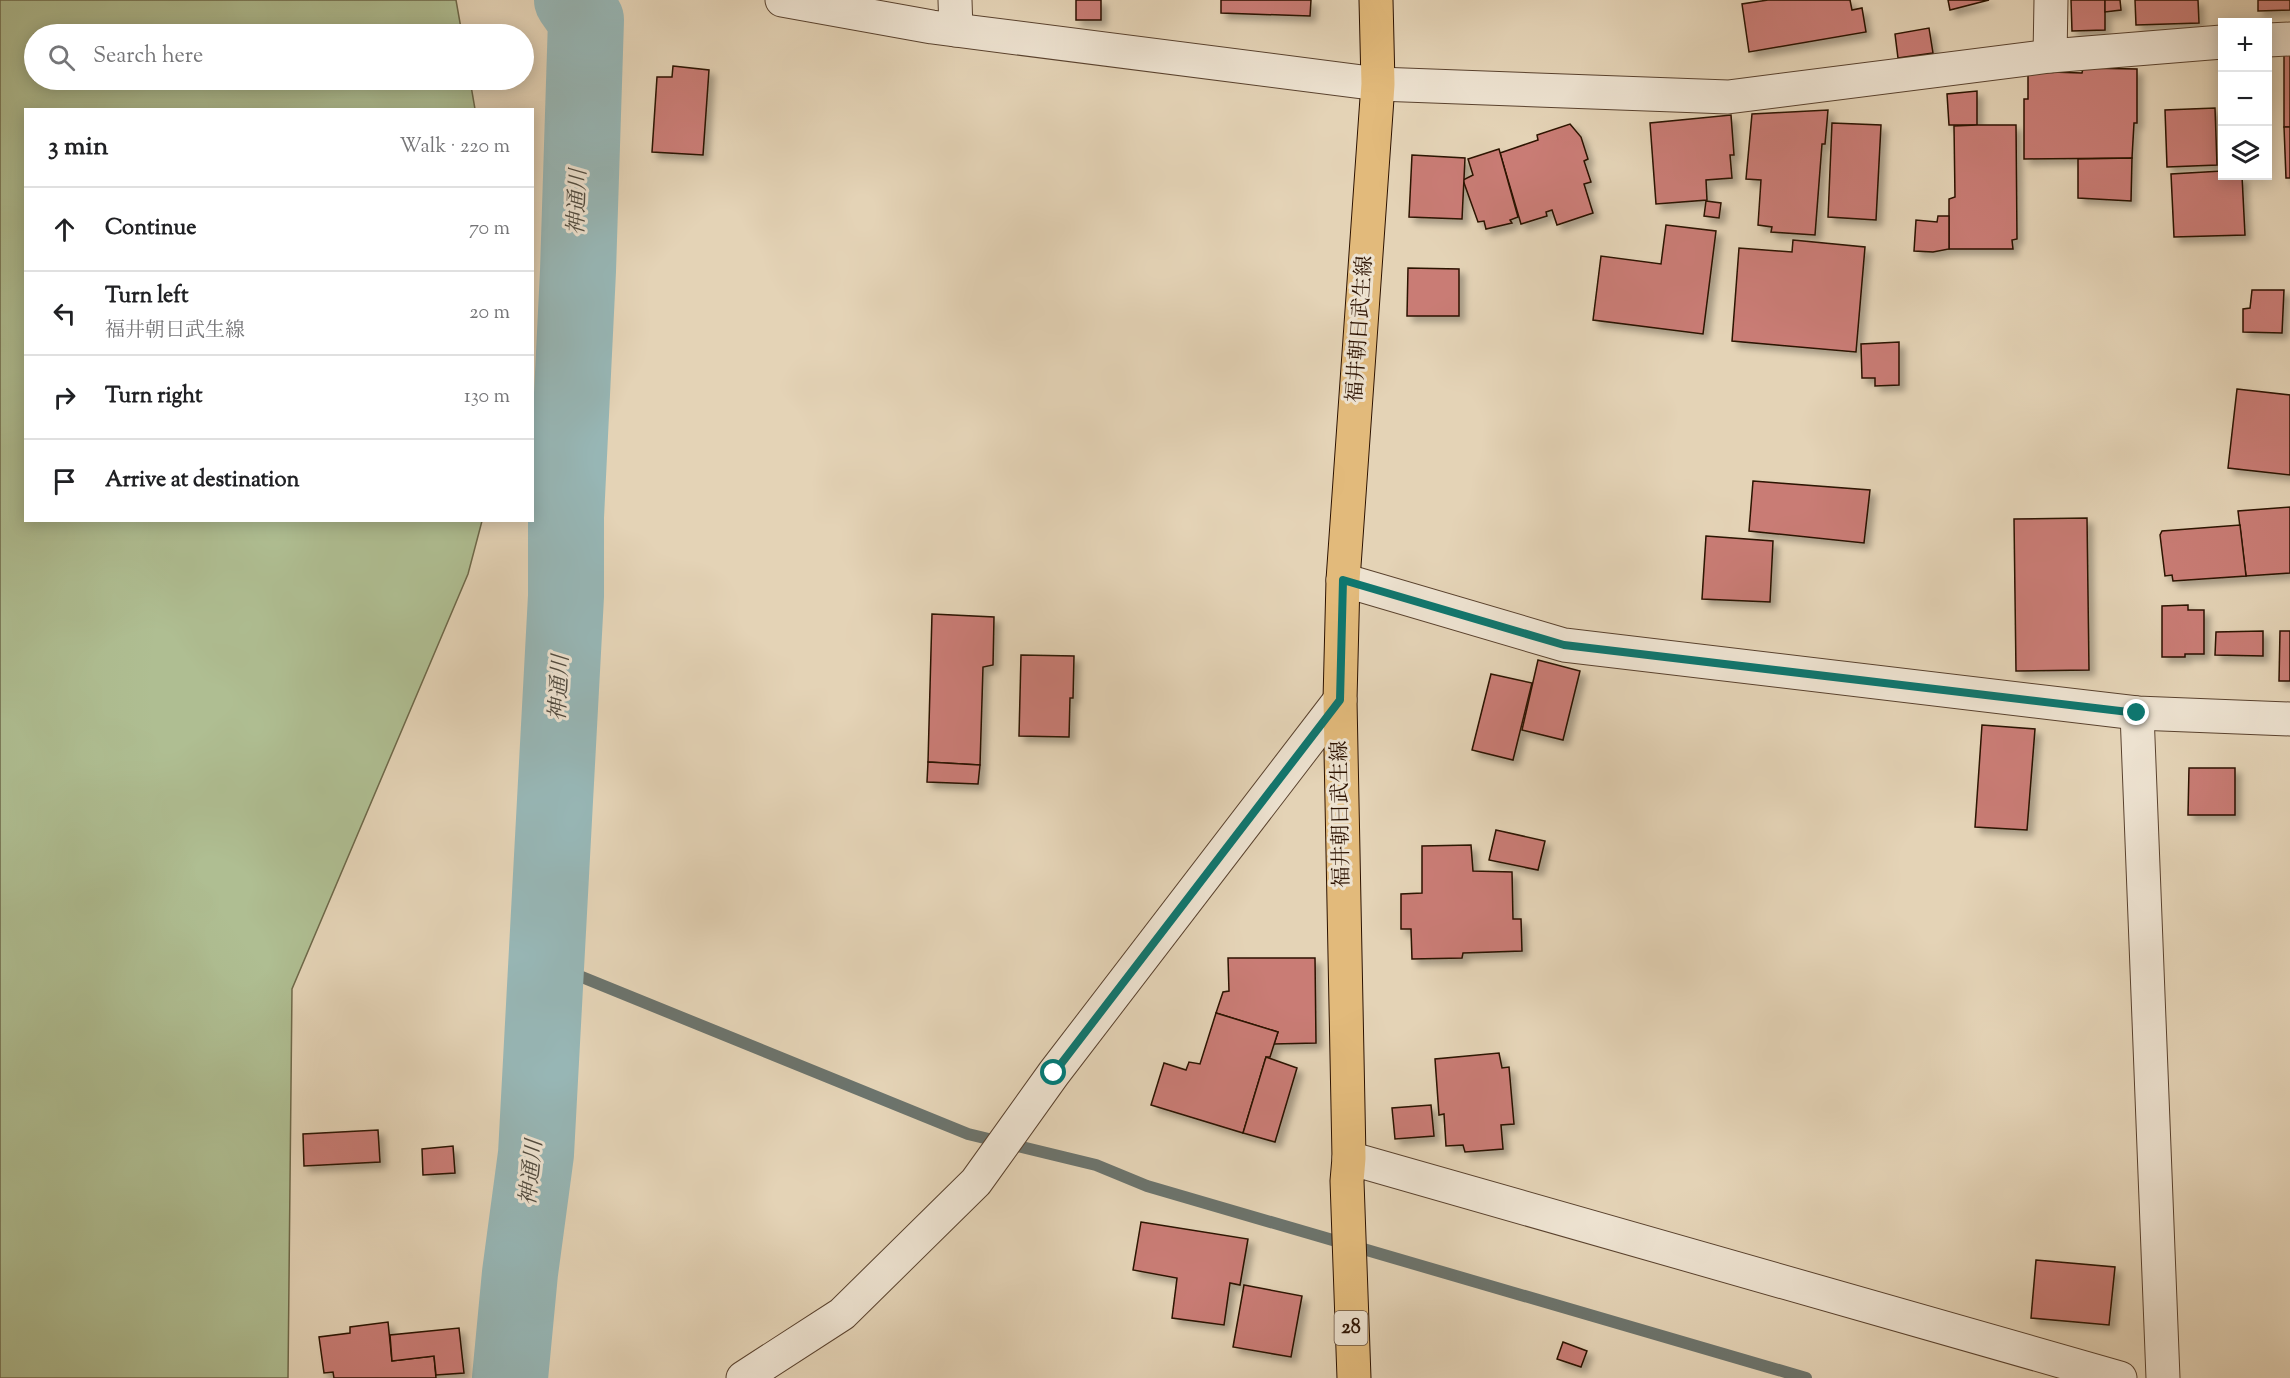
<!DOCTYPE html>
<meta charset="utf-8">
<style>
body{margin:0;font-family:"Sorts Mill Goudy","Noto Serif JP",serif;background:#f6f6f6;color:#202124}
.controls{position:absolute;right:18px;top:18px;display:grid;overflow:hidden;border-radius:0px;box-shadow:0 3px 15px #0003}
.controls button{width:54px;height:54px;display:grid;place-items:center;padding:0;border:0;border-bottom:2px solid #e0e0e0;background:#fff;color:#202124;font:30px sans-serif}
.stop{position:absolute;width:18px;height:18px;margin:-14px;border:4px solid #0f766e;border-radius:50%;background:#fff}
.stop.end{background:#0f766e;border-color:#fff;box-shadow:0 2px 6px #0008}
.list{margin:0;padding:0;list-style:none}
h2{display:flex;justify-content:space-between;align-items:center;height:78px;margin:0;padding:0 24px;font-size:26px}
h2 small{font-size:20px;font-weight:400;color:#757577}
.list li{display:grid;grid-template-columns:39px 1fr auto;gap:18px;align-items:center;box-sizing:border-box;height:84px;padding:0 24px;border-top:2px solid #e0e0e0}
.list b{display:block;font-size:22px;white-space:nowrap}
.list p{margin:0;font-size:20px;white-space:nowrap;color:#757577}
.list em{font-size:20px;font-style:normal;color:#757577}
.icon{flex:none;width:33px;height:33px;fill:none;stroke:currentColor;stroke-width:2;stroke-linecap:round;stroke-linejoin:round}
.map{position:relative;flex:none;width:2290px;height:1378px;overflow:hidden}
.search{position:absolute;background:#fff;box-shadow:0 3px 15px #0003;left:24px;top:24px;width:510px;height:66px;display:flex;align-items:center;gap:15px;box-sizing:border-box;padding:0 21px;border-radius:33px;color:#757577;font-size:22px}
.panel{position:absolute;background:#fff;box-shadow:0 3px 15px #0003;left:24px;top:108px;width:510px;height:414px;border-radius:0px}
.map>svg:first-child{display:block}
</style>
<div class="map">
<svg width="2290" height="1378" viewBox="0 0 2290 1378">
<defs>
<filter id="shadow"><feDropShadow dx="5.5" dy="5.5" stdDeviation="3" flood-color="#0004"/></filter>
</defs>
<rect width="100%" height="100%" fill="#e4d3b6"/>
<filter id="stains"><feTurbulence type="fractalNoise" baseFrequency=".00333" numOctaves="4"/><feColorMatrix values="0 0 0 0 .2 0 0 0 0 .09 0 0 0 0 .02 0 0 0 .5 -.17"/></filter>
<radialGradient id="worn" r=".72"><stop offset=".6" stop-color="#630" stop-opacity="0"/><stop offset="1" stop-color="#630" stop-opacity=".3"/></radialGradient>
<path fill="#afbe92" stroke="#6e6849" stroke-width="1.5" d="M 0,0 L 456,0 L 462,34 L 34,34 L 34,80 L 470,80 L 475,109 L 26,110 L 26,520 L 482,521 L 468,574 L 292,989 L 288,1378 L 0,1378 Z"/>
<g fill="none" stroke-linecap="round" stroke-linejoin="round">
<path stroke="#6c746d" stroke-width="12" d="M 545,962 L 968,1134 L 1096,1165 L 1147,1186 L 1806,1378"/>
<path stroke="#97b6b5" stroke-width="76" d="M 510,1378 L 520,1273 L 536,1154 L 566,596 L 566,517 L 578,271 L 586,20 L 572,0"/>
</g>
<g fill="#c97c75" stroke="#2c1200" stroke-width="1.5" filter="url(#shadow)">
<rect x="1076" y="0" width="25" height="20"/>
<path d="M 1221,0 L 1311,0 L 1310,16 L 1221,13 Z"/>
<path d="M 1768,0 L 1850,0 L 1852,10 L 1862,8 L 1866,32 L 1749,52 L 1742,4 Z"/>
<path d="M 1948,0 L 1989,0 L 1950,10 Z"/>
<path d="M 2071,0 L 2105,0 L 2105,30 L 2072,31 Z"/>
<path d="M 2105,0 L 2120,0 L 2121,10 L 2105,12 Z"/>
<path d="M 2135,0 L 2198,0 L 2199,23 L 2136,25 Z"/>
<path d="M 2258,0 L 2290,0 L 2290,10 L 2258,11 Z"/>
<path d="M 1929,28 L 1933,53 L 1898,58 L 1895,34 Z"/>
<rect x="2284" y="55" width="6" height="72"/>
<path d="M 673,66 L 709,70 L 703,155 L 652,152 L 657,77 L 672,77 Z"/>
<path d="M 2083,68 L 2137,69 L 2137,123 L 2134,123 L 2132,158 L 2024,159 L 2024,99 L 2028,99 L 2028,75 L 2051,72 L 2082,73 Z"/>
<path d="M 1977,91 L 1977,125 L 1949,125 L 1947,94 Z"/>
<path d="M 2215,108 L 2217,165 L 2167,167 L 2165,110 Z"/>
<path d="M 1828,110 L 1825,144 L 1822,144 L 1815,235 L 1771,232 L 1772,227 L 1758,225 L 1761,180 L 1746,179 L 1752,114 Z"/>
<path d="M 1731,115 L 1734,155 L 1730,155 L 1732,178 L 1706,180 L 1707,200 L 1656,204 L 1650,123 Z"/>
<path d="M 1832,123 L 1881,125 L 1876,220 L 1828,217 Z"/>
<path d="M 1570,124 L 1581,137 L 1588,159 L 1584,161 L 1591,182 L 1584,184 L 1593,213 L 1557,225 L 1552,210 L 1546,212 L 1547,216 L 1521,224 L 1500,153 L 1538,140 L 1537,135 Z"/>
<path d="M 1977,125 L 2016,125 L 2017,239 L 2012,240 L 2013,249 L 1949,249 L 1949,199 L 1955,197 L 1954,126 Z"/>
<path d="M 2284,127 L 2290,127 L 2290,178 L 2286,178 Z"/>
<path d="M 1499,149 L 1518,217 L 1510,220 L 1512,223 L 1486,229 L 1484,221 L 1478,222 L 1463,180 L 1473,175 L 1468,159 Z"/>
<path d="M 1412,155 L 1465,158 L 1462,219 L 1409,217 Z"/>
<path d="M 2132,158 L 2131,201 L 2078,198 L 2078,159 Z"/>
<path d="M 2222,171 L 2222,176 L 2242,176 L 2245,235 L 2174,237 L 2171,174 Z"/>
<path d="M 1706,201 L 1721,203 L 1719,218 L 1704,216 Z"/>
<path d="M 1938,216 L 1949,216 L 1949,249 L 1933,252 L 1914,251 L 1916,220 L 1937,222 Z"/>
<path d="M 1666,225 L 1716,231 L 1703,334 L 1593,320 L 1601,256 L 1661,264 Z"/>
<path d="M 1793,240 L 1865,247 L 1856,352 L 1732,341 L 1739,248 L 1792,252 Z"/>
<path d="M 1408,268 L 1459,269 L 1459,316 L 1407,316 Z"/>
<path d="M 2252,290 L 2284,290 L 2282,333 L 2243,332 L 2243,309 L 2250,308 Z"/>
<path d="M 1899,342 L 1899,385 L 1875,386 L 1875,378 L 1862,378 L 1861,344 Z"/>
<path d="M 2237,389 L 2290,395 L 2290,475 L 2228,468 Z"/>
<path d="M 1753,481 L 1870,490 L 1864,543 L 1749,531 Z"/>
<path d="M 2290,507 L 2290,573 L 2246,576 L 2238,511 Z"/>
<path d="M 2087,518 L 2089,670 L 2016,671 L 2014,519 Z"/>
<path d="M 2240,525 L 2246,576 L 2173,581 L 2172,575 L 2165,576 L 2160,535 L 2162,531 Z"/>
<path d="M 1706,536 L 1773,541 L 1770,602 L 1702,599 Z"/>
<path d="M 2188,605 L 2188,610 L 2204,610 L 2204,654 L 2185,654 L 2185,657 L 2162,657 L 2162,606 Z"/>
<path d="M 932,614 L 994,617 L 993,665 L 983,667 L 980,765 L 928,762 Z"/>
<path d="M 2263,631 L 2263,656 L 2215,655 L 2216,632 Z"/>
<path d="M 2280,631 L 2290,631 L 2290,681 L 2279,681 Z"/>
<path d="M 1021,655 L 1074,656 L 1073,698 L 1070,698 L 1069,737 L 1019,736 Z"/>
<path d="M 1538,660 L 1580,671 L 1563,740 L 1522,730 Z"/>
<path d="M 1491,674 L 1532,683 L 1513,760 L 1472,750 Z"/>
<path d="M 1982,725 L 2035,729 L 2027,830 L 1975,827 Z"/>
<path d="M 928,762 L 980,765 L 978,784 L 927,782 Z"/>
<path d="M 2189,768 L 2235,768 L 2235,815 L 2188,815 Z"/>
<path d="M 1496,830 L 1545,841 L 1538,870 L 1489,860 Z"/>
<path d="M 1471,845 L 1473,871 L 1512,872 L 1513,919 L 1521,919 L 1522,951 L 1463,953 L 1462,958 L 1412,959 L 1411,929 L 1401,929 L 1401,894 L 1422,893 L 1422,846 Z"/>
<path d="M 1228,958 L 1315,958 L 1316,1043 L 1274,1044 L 1278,1032 L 1216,1013 L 1223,992 L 1229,991 Z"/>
<path d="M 1216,1013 L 1278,1032 L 1270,1057 L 1266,1057 L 1243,1133 L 1151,1105 L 1164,1063 L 1186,1070 L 1189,1062 L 1200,1064 Z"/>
<path d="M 1499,1053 L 1502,1068 L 1509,1067 L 1514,1124 L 1501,1125 L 1503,1149 L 1465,1152 L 1463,1145 L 1446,1146 L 1444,1114 L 1439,1115 L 1435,1059 Z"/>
<path d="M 1266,1057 L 1297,1068 L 1275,1142 L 1243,1133 Z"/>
<path d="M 1431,1105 L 1434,1136 L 1395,1139 L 1392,1108 Z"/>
<path d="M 378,1130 L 380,1162 L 304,1166 L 303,1134 Z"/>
<path d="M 453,1146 L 455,1173 L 423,1175 L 422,1149 Z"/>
<path d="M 1141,1222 L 1248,1239 L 1240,1285 L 1230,1283 L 1224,1325 L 1172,1318 L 1177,1278 L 1133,1270 Z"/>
<path d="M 2036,1260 L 2115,1267 L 2109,1325 L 2031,1318 Z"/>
<path d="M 1244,1285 L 1302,1296 L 1291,1357 L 1233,1347 Z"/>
<path d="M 388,1322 L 392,1361 L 434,1356 L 436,1378 L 334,1378 L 333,1372 L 324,1373 L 319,1337 L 350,1333 L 350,1327 Z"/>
<path d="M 459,1328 L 464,1373 L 436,1375 L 434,1356 L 392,1361 L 390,1335 Z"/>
<path d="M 1563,1342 L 1587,1351 L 1581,1367 L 1557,1359 Z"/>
</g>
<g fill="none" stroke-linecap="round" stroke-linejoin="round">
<g stroke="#5a422e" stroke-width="35">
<g id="minor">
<path d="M 782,0 L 932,27 L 1378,84 L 1728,97 L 2050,56 L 2222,42"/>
<path d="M 955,0 L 956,30"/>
<path d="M 2268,40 L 2290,39"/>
<path d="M 2050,56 L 2051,0"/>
<path d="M 1343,580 L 1564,645 L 2137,713 L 2290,719"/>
<path d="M 2137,713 L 2163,1378"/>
<path d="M 1349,1158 L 2120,1378"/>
<path d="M 743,1378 L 842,1314 L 976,1182 L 1054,1073 L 1340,700"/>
</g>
</g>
<g stroke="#2c1200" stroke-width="35">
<path id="major" d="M 1354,1378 L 1347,1181 L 1349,1158 L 1340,700 L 1343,580 L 1378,84 L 1376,0"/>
</g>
<use href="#minor" stroke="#ede2d0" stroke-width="33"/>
<use href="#major" stroke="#e2ba7b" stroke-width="33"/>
</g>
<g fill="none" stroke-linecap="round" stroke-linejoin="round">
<path stroke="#0f766e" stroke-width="8" d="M 1054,1073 L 1340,700 L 1343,580 L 1564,645 L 2137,713"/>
</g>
<g text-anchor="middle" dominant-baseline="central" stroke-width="6" stroke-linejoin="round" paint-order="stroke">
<rect fill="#ede2d0" stroke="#66503e" stroke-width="1.5" x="1334.5" y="1311" width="33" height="34" rx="4.5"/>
<g font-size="20" font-weight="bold" fill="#2c1200">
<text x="1351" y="1328">28</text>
</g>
<g font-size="21" fill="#2c1200" stroke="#ede2d0">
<text transform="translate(1361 329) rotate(-86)">福井朝日武生線</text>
<text transform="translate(1342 814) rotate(-91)">福井朝日武生線</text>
</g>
<g font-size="22" font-style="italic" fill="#514b3f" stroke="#ede2d0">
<text transform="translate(579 202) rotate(-88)">神通川</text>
<text transform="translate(561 688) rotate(-87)">神通川</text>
<text transform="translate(533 1173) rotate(-84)">神通川</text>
</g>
</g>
<rect width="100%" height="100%" filter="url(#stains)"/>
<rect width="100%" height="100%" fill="url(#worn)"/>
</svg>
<div class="controls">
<button>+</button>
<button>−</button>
<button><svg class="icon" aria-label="layers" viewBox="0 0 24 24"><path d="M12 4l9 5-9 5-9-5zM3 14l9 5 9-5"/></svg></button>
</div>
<div class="stop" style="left:1054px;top:1073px"></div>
<div class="stop end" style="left:2137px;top:713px"></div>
<div class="search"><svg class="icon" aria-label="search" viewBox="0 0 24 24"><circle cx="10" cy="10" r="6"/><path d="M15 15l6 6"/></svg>Search here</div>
<section class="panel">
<h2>3 min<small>Walk · 220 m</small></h2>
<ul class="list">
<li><svg class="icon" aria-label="ahead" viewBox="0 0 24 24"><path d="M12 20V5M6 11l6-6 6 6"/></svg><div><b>Continue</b></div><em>70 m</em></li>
<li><svg class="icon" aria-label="left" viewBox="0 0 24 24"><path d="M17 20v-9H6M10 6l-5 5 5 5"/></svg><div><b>Turn left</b><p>福井朝日武生線</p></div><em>20 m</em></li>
<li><svg class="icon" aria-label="right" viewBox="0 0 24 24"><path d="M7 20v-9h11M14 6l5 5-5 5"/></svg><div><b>Turn right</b></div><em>130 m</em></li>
<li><svg class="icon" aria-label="arrive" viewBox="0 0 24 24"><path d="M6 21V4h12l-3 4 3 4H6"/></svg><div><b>Arrive at destination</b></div></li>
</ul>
</section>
</div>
